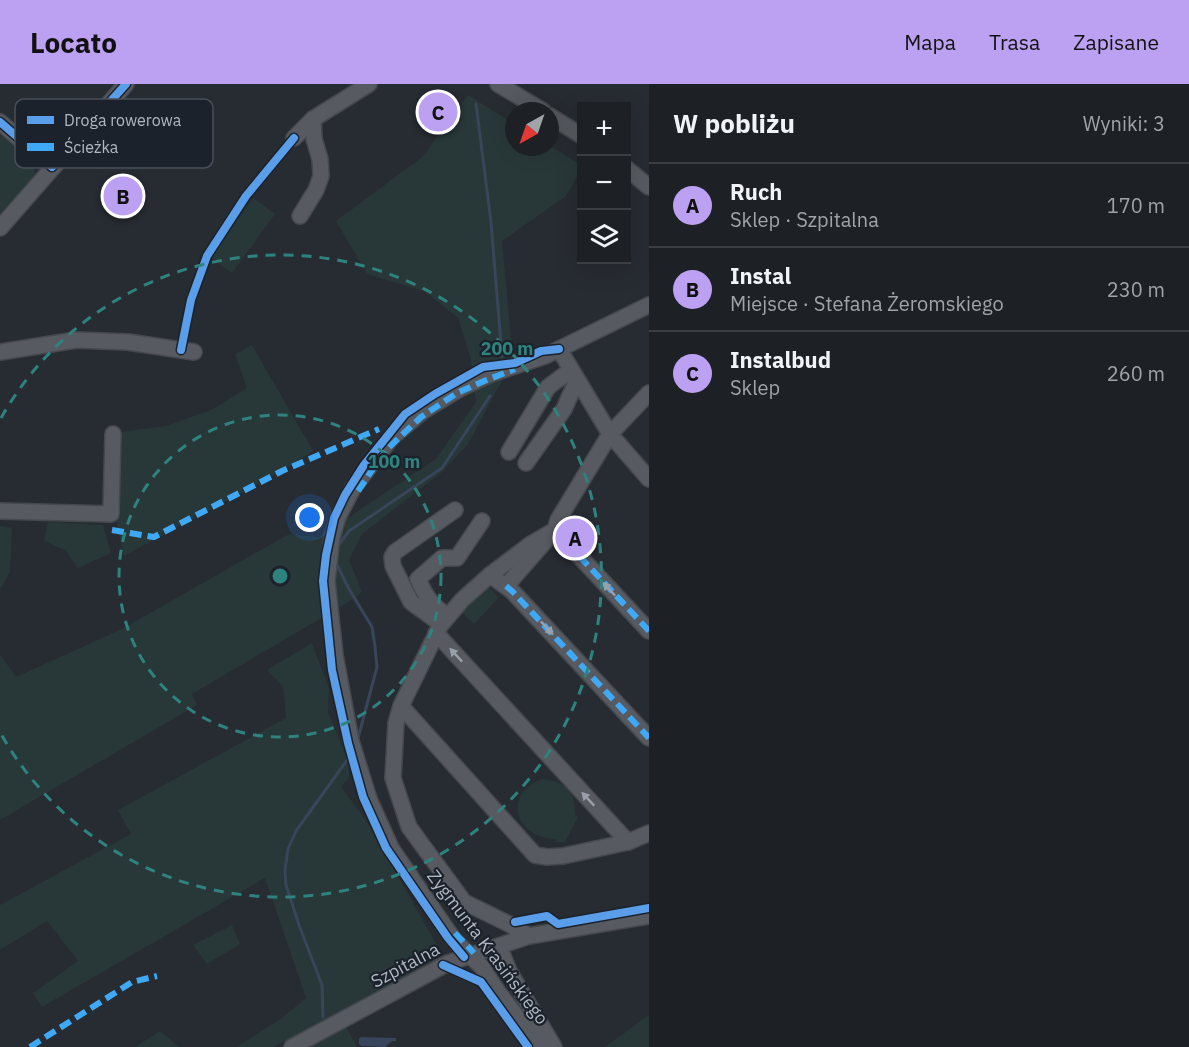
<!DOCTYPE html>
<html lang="pl">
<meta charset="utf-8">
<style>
body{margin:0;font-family:"IBM Plex Sans",sans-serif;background:#25292e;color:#f1f3f6}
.controls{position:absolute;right:18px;top:18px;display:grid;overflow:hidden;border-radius:0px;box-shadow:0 6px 24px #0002}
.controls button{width:54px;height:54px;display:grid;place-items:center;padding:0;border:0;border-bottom:2px solid #3b3e43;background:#1d2126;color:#f1f3f6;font:30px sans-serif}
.compass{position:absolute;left:505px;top:18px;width:54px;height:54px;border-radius:50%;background:#1d2126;box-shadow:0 6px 24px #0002;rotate:220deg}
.you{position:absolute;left:310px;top:434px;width:21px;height:21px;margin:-15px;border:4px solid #fff;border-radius:50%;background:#1a73e8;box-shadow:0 0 0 9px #1a73e833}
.badge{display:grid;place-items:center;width:39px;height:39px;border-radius:50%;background:#bca0f2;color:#111;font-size:20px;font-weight:700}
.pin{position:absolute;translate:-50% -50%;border:3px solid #fff;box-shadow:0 2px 6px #0006}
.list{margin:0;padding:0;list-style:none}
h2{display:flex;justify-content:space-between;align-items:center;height:78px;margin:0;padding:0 24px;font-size:26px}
h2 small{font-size:20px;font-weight:400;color:#a0a3a7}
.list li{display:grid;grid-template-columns:39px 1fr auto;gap:18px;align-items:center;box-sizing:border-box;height:84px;padding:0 24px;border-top:2px solid #3b3e43}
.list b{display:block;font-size:22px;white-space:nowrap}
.list p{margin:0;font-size:20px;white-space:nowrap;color:#a0a3a7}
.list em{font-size:20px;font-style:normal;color:#a0a3a7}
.icon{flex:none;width:33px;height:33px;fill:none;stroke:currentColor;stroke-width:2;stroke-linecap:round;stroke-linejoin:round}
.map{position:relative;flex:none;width:649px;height:963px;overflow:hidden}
header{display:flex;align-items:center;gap:36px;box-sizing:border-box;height:84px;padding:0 30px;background:#bca0f2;color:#111}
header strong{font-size:28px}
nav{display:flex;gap:33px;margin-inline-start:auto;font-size:21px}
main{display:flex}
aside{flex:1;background:#1d2126}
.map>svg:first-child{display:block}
</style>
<header>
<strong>Locato</strong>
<nav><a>Mapa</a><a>Trasa</a><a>Zapisane</a></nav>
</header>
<main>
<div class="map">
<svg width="649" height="963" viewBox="0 0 649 963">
<rect width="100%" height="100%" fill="#272c32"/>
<g fill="#283738">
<path d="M 468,11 L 514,40 L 514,63 L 550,62 L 581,81 L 581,86 L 566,112 L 502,157 L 513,276 L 468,360 L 442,388 L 362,450 L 349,476 L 362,508 L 347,519 L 192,610 L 197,621 L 0,736 L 0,570 L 16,593 L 122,545 L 289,450 L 319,453 L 436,375 L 476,318 L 471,276 L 458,234 L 424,207 L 367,190 L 336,137 L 422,73 Z"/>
<path d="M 0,52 L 2,52 L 33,78 L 36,83 L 34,85 L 35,90 L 0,134 Z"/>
<path d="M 253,114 L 275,130 L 232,189 L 210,173 Z"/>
<path d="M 252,261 L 313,367 L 275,391 L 124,472 L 117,442 L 120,348 L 166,342 L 211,326 L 247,304 L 235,270 Z"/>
<path d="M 48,438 L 103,441 L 111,469 L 78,484 L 65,466 L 44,457 Z"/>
<path d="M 0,442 L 12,444 L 10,488 L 0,505 Z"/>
<path d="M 487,502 L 499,513 L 474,540 L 462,529 Z"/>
<path d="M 312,559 L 329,604 L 328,628 L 349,680 L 349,694 L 341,703 L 366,736 L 442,870 L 424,882 L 339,930 L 273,963 L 236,963 L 282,934 L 306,914 L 265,794 L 42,923 L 33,909 L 78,877 L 47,837 L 0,866 L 0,821 L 131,750 L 118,726 L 286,634 L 283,602 L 267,586 Z"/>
<path d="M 542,695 C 565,697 576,708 575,731 L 578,733 L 565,758 L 557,758 L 555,755 C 515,754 502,710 542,695 Z"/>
<path d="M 232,841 L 240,860 L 207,880 L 193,861 Z"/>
<path d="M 649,931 L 649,963 L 605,963 Z"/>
<path d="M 346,943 L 357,963 L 310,963 Z"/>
<path d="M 160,947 L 179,963 L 135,963 Z"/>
</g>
<path fill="#38455a" d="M 361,953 L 396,954 L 396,957 L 392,957 L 385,963 L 362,962 L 359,960 L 359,955 Z"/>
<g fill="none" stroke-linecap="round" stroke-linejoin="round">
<g stroke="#38455a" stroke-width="3">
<path d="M 476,20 L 491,138 L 502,272"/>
<path d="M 338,462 L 349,447 L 442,384 L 490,312"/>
<path d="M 335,477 L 349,505 L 372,543 L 375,563 L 377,583 L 357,658"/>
<path d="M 323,933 L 322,901 L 299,841 L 286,801 L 285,786 L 288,765 L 296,747 L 350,672"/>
</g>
<g stroke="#45484d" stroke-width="18">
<g id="minor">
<path d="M 498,0 L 543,27"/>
<path d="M 550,32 L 582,52"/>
<path d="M 0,38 L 52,83"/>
<path d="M 294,54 L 313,35 L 369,0"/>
<path d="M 626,84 L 649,103"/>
<path d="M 300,132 L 316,106 L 321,92 L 320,75 L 314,55 L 313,35"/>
<path d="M 0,144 L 126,0"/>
<path d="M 559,265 L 610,350 L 649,395"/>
<path d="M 0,268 L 76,256 L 128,258 L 194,268"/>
<path d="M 509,368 L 548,303 L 571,286"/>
<path d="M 526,379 L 564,325 L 577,296"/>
<path d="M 0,427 L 111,430 L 113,350"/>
<path d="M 490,491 L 512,507 L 649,654"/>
<path d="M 506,502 L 555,446 L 649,547"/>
<path d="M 448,532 C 433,523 425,512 418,495 L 442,474 L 457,474 L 482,437"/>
<path d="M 441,540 L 411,518 L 393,482 L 392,473 L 395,468 L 455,426"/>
<path d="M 436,549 L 628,758"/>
<path d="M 401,622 L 535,771 L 547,773 L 563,772 L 628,758 L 649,749"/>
<path d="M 529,852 L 509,840 L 464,818 L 409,743 L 393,694 L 396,639 L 401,622 L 440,542 L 462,516 L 490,491 L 531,460 L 555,446 L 558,436 L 610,350 L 649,309"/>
<path d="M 499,862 L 509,887 L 554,963"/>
<path d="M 292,963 L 448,879 L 529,852 L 649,832"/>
<path d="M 540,963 L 498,908 L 482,883 L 454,856 L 391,764 L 369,715 L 351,657 L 335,571 L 327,497 L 332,453 L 338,433 L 353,404 L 392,353 L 423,327 L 461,304 L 491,290 L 545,272 L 649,221"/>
</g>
</g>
<use href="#minor" stroke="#575a60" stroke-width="15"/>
<g stroke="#3fa9f5" stroke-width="6" stroke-dasharray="12 6" stroke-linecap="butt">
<path d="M 358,407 L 385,367 L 421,333 L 457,309 L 484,297 L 515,285"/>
<path d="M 112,446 L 154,453 L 282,387 L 379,345"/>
<path d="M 555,446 L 649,547"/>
<path d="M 506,502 L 512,507 L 649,654"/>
<path d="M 455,849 L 474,869"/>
<path d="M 30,963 L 132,898 L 157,892"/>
</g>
<g stroke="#1c222b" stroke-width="11">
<g id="cycleway">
<path d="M 0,38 L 52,83 L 126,0"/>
<path d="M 181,266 L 191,216 L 207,172 L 246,112 L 294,54"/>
<path d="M 515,838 L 547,832 L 558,840 L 649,824"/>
<path d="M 464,873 L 448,854 L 386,764 L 363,713 L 348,659 L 332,586 L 323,497 L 326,471 L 334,434 L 345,411 L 364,381 L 405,330 L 435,310 L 483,283 L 515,279 L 541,267 L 559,265"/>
<path d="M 443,881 L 481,898 L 528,963"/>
</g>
</g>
<use href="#cycleway" stroke="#5a9eea" stroke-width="8"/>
</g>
<defs><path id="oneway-solid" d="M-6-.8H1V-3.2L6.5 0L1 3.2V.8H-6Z" transform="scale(1.5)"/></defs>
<g fill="#9aa0aa">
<use href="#oneway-solid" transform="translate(609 505) rotate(-133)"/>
<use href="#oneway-solid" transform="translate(547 544) rotate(47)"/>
<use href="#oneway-solid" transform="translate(456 571) rotate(-133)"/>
<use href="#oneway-solid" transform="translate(588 715) rotate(-133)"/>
</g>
<g fill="none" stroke="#2f837f" stroke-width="3" stroke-dasharray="10 8">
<circle cx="280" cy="492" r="161"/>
<path d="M1 334A321 321 0 1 1 1 650"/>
</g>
<g text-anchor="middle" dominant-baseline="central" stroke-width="4.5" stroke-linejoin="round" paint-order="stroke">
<g font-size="18" fill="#b1b8c3" stroke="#1c222b">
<text transform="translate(488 863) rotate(53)">Zygmunta Krasińskiego</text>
<text transform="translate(405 881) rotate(-28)">Szpitalna</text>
</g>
</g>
<rect x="15" y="15" width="198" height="69" rx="9" fill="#1c222b" stroke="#494f59" stroke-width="1.5"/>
<rect x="27" y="32" width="27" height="8" fill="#5a9eea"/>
<rect x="27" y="59" width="27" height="8" fill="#3fa9f5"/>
<g font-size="16" fill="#b1b8c3">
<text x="64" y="42">Droga rowerowa</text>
<text x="64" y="69">Ścieżka</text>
</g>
<circle cx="280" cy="492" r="9" fill="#2f837f" stroke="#1c222b" stroke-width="3"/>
<g font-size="18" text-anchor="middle" font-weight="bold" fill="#2f837f" stroke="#1c222b" stroke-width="4.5" stroke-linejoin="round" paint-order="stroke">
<text x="507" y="271">200 m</text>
<text x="394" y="384">100 m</text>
</g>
</svg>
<div class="controls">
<button>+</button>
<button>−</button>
<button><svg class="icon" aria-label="layers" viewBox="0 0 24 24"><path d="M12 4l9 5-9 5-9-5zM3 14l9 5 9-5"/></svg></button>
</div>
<svg class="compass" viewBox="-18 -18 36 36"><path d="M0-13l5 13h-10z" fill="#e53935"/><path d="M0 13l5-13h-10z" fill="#a0a3a7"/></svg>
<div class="you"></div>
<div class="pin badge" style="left:575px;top:454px">A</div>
<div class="pin badge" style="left:123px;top:112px">B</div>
<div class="pin badge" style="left:438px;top:28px">C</div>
</div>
<aside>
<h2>W pobliżu<small>Wyniki: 3</small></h2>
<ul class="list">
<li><span class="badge">A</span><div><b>Ruch</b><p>Sklep · Szpitalna</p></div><em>170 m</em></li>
<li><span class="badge">B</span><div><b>Instal</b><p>Miejsce · Stefana Żeromskiego</p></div><em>230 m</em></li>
<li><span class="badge">C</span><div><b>Instalbud</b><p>Sklep</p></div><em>260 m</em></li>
</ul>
</aside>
</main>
